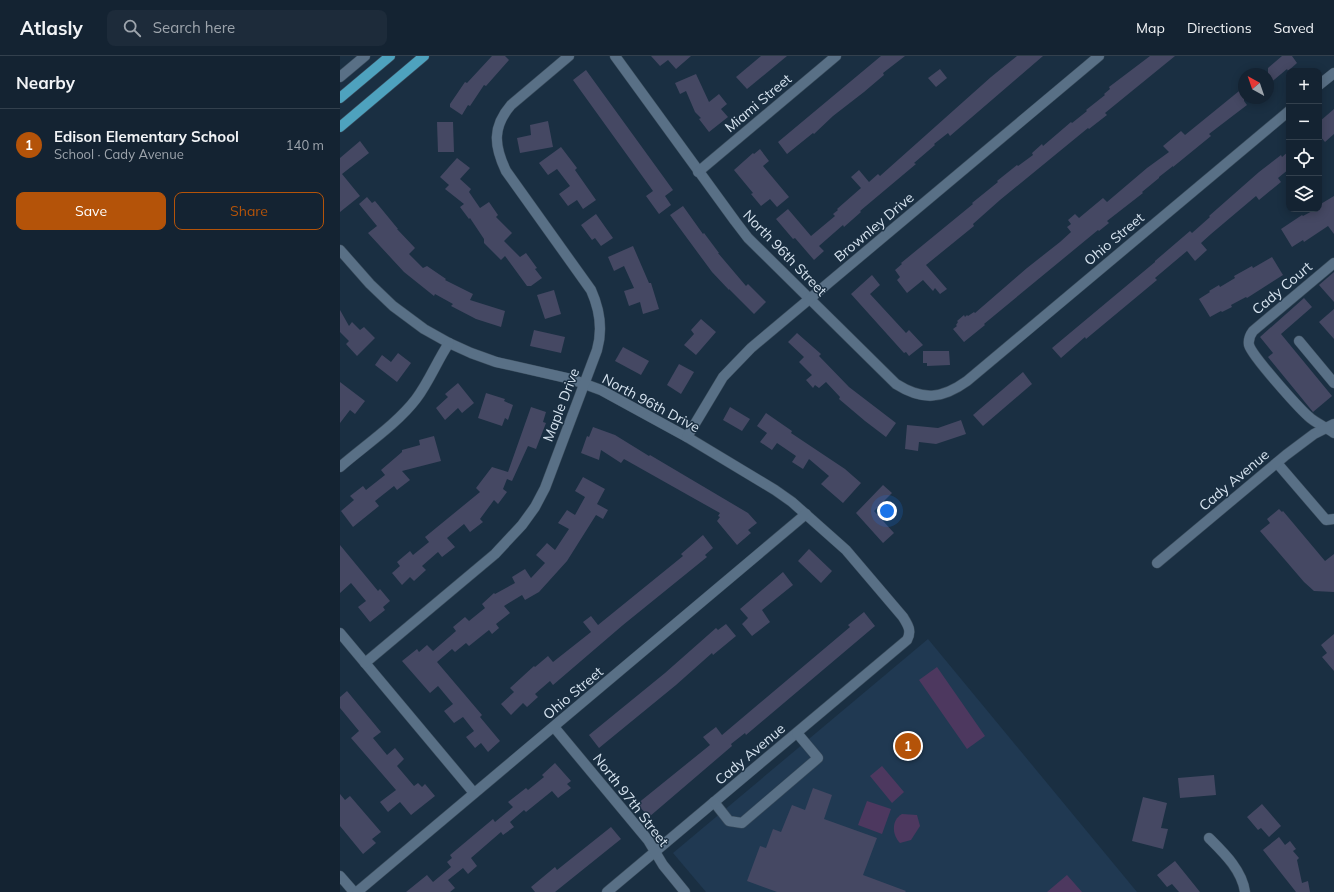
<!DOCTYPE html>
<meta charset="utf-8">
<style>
body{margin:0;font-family:Mulish,sans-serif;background:#1d2b3a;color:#f1f3f6}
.controls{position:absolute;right:12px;top:12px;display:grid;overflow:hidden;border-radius:8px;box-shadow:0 2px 10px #0003}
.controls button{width:36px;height:36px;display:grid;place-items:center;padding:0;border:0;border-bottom:1px solid #33404d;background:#142332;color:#f1f3f6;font:20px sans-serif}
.compass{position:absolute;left:898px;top:12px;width:36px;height:36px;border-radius:50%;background:#142332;box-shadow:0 2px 10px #0003;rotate:320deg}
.you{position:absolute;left:547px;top:455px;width:14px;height:14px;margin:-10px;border:3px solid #fff;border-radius:50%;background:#1a73e8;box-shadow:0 0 0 6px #1a73e833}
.badge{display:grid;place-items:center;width:26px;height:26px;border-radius:50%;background:#b45309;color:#fff;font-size:13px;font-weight:700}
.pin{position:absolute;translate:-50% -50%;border:2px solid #fff;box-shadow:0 1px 4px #0006}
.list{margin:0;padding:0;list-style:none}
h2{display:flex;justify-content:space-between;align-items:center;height:52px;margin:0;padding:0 16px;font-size:17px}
h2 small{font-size:13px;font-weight:400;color:#9da4ac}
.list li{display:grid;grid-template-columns:26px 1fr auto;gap:12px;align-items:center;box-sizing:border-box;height:72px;padding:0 16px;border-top:1px solid #33404d}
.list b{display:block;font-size:15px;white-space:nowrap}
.list p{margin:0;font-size:13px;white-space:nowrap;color:#9da4ac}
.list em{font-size:13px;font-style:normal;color:#9da4ac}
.actions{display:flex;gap:8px;padding:12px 16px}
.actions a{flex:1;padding:9px 0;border:1px solid #b45309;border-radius:8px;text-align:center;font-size:14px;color:#b45309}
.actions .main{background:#b45309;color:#fff}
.icon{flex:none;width:22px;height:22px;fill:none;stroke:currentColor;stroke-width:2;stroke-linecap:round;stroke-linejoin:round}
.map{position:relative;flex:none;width:994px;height:836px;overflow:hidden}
header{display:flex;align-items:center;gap:24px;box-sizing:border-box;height:56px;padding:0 20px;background:#142332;border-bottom:1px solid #33404d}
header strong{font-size:19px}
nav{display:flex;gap:22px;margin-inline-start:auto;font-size:14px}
.search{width:280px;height:36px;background:#1d2b3a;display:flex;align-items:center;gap:10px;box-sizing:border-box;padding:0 14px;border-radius:8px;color:#9da4ac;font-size:15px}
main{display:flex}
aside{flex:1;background:#142332}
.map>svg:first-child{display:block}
</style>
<header>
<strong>Atlasly</strong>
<div class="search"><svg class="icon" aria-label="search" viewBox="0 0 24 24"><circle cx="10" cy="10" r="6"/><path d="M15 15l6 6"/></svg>Search here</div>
<nav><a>Map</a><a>Directions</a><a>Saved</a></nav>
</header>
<main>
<aside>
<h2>Nearby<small></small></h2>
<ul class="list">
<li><span class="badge">1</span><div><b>Edison Elementary School</b><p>School · Cady Avenue</p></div><em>140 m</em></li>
</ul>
<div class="actions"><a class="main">Save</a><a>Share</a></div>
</aside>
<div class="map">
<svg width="994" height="836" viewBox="0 0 994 836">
<rect width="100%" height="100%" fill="#1a2f42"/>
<path fill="#203952" d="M 588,583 L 797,836 L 366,836 L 333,797 Z"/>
<g fill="#4d385f">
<path d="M 597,611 L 645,680 L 627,693 L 579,624 Z"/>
<path d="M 542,710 L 564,736 L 552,747 L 530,720 Z"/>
<path d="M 527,745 L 551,753 L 542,778 L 518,769 Z"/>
<path d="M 562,758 L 577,759 L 580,770 L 571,784 L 560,787 C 552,779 551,764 562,758 Z"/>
<path d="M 727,819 L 742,836 L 707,836 Z"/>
</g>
<g fill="#454863">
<path d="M 152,0 L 165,0 L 169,4 L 146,30 L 144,29 L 130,50 L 128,49 L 122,59 L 110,51 L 110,48 L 125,26 L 127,27 Z"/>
<path d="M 311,0 L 351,0 L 336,13 L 328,4 L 320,10 Z"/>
<path d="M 421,0 L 447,0 L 407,33 L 396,21 Z"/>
<path d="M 541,0 L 565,0 L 543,17 L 544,19 L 524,36 L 493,60 L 474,78 L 473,77 L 447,98 L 438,86 Z"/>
<path d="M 677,0 L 703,0 L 610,80 L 608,77 L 594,88 L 595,89 L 574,107 L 576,108 L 520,155 L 521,156 L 504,171 L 503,169 L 479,190 L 484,195 L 474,204 L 455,182 L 453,183 L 436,163 L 448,153 L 471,180 L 495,160 L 493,158 L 498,154 L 497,153 L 521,132 L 511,121 L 519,114 L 529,126 L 538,118 L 540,120 L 651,21 Z"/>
<path d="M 810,0 L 835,0 L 765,57 L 767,59 L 749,73 L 748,72 L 660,144 L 633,168 L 634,170 L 586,209 L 607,233 L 600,238 L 595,232 L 593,235 L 583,224 L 567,237 L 557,224 L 560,221 L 555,214 L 562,208 L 561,207 L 633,148 L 632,147 L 658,126 L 657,125 L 677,109 L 678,110 L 693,99 L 692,97 L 702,88 L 703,90 L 731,66 L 732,67 L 747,55 L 746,54 L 765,39 L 764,38 L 770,33 L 769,31 Z"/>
<path d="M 942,0 L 952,0 L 957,7 L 948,15 L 947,13 L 928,29 L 928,12 Z"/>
<path d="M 600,13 L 607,22 L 596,31 L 588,22 Z"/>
<path d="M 246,14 L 333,134 L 325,140 L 331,149 L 319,158 L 306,140 L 313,135 L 233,24 Z"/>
<path d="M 356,18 L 369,46 L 379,38 L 387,48 L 381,53 L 388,61 L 369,76 L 359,63 L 361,62 L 355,56 L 346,35 L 340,38 L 335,27 Z"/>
<path d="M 904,31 L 904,45 L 907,49 L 869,78 L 871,80 L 833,111 L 833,110 L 819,121 L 819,122 L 802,136 L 803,137 L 767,165 L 769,167 L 759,175 L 758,174 L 644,268 L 645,269 L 624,286 L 613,273 L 617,270 L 616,269 L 618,266 L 617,265 L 624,259 L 625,261 L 627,259 L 628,260 L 634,256 L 635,257 L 687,212 L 720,186 L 731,176 L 727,171 L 731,168 L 728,164 L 735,158 L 739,162 L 763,142 L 767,146 L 807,112 L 829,96 L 823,90 L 841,75 L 845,79 Z"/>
<path d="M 994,53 L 994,78 L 985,86 L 979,79 L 979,66 Z"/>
<path d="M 208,65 L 213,91 L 180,97 L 177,82 L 191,79 L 190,69 Z"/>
<path d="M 97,66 L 113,66 L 114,96 L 98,96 Z"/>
<path d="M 20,85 L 29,97 L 2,118 L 20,140 L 0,156 L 0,102 Z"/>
<path d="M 221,91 L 237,112 L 235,114 L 256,144 L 243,153 L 237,144 L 228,150 L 219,138 L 230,130 L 217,113 L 208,119 L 199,107 Z"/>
<path d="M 420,93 L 429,105 L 423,110 L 449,141 L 437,151 L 430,143 L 421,150 L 411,138 L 413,137 L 394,114 L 413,97 L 414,98 Z"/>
<path d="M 949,95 L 949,113 L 938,122 L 941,126 L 919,144 L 916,140 L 871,178 L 861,187 L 867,194 L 855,205 L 847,195 L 815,222 L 817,224 L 746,283 L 745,281 L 721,302 L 712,292 L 815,206 L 815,205 L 850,175 L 852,177 L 870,161 L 869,160 L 919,116 L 941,99 L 942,101 Z"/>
<path d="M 117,102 L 130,112 L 120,123 L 131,133 L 129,136 L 140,152 L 149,146 L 158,159 L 156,161 L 172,177 L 164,185 L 180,201 L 186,197 L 197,212 L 195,213 L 202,222 L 191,230 L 187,230 L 165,200 L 161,204 L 144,187 L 144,183 L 130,162 L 129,163 L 120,151 L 124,148 L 105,133 L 109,129 L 100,121 Z"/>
<path d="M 994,140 L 994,178 L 988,170 L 964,186 L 963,184 L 952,191 L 941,173 L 962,159 L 963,160 L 976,153 L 979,153 L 979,149 Z"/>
<path d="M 27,141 L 32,147 L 35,145 L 58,173 L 57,173 L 75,192 L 69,198 L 83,212 L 87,210 L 106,223 L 105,224 L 133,238 L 130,244 L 165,255 L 161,271 L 136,263 L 111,250 L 113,248 L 95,238 L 94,240 L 64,216 L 28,177 L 37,170 L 19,148 Z"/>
<path d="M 343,150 L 363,178 L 364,177 L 379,197 L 378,197 L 406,230 L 408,228 L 426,246 L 414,258 L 389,233 L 389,234 L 372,216 L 330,159 Z"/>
<path d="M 256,158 L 273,182 L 261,190 L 255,182 L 252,184 L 241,169 Z"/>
<path d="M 293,190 L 309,227 L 311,227 L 319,253 L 303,258 L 300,246 L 289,250 L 284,235 L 294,232 L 284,210 L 274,215 L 268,201 Z"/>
<path d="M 932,201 L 943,219 L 907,242 L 906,241 L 891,249 L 892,251 L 882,256 L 881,255 L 870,261 L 859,243 L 870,236 L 869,235 L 879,229 L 880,231 L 895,222 L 894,220 L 912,210 L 913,212 Z"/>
<path d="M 994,216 L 994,246 L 979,229 Z"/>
<path d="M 532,219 L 540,229 L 530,238 L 566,277 L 569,274 L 583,289 L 569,300 L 566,296 L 564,297 L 511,238 Z"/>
<path d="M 214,234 L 221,258 L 205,263 L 197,239 Z"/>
<path d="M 964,242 L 972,251 L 941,278 L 992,340 L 973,356 L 928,301 L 933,297 L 920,281 Z"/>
<path d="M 994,253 L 994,283 L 979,266 Z"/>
<path d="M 0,254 L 9,270 L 12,266 L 20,274 L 24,271 L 35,282 L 17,300 L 6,288 L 9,285 L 0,276 Z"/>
<path d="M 361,263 L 376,276 L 356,299 L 344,289 L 354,278 L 351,274 Z"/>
<path d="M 194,274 L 225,281 L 221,297 L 190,290 Z"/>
<path d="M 457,277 L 481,298 L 479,300 L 509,331 L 556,367 L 546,381 L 525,365 L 499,343 L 500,341 L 486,326 L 479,332 L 475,329 L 473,332 L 466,324 L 472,319 L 459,306 L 464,301 L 448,286 Z"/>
<path d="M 283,291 L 309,305 L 301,319 L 275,305 Z"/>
<path d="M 583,295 L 609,295 L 610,309 L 587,310 L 587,307 L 583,307 Z"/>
<path d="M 58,297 L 71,307 L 57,326 L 35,309 L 42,299 L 51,306 Z"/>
<path d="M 339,308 L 354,316 L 341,338 L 327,329 Z"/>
<path d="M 683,316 L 692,328 L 643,370 L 633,359 Z"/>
<path d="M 0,326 L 25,345 L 15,358 L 10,354 L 0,367 Z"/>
<path d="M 118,327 L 134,347 L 122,357 L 118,352 L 105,364 L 96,352 L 108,341 L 105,338 Z"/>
<path d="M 146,337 L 165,343 L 164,345 L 173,349 L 168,364 L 165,362 L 162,370 L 138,362 Z"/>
<path d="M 191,351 L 206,356 L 203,366 L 206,367 L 196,393 L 188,390 L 172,425 L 167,423 L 163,433 L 167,436 L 158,448 L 154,444 L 140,463 L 143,466 L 130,476 L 124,468 L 107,482 L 115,491 L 102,501 L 98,496 L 82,510 L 86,514 L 74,525 L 70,521 L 62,529 L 52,517 L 60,510 L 57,506 L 70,495 L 73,499 L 89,486 L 85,481 L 140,436 L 136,432 L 152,411 L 168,416 Z"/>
<path d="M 390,351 L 410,363 L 402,375 L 383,364 Z"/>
<path d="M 426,357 L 452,375 L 451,377 L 505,413 L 521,427 L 503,447 L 481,428 L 489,420 L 469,403 L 463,413 L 452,406 L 456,400 L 437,387 L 432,394 L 420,386 L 427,377 L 417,370 Z"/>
<path d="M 621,364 L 626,378 L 596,388 L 579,386 L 578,395 L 565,393 L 567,369 L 598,372 Z"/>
<path d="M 253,371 L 275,379 L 309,400 L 310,399 L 408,457 L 417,467 L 408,474 L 411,477 L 397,489 L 377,465 L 380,461 L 378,460 L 380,457 L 355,443 L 284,403 L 281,407 L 261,394 L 259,404 L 241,397 L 247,380 L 249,381 Z"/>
<path d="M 94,380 L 101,405 L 62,415 L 70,424 L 57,434 L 54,430 L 35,445 L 39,450 L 13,471 L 1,455 L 14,444 L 10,440 L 23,430 L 26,434 L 45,419 L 41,414 L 62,396 L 62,394 L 80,389 L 79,384 Z"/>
<path d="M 243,421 L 265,433 L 257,448 L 268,454 L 263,463 L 256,459 L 227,505 L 199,536 L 185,544 L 182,539 L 164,550 L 170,557 L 156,568 L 159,572 L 152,578 L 149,574 L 129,590 L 126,587 L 115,596 L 112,593 L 97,606 L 142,659 L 140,661 L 160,685 L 148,696 L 141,687 L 135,692 L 126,681 L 134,675 L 123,661 L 114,667 L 104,655 L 113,648 L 98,630 L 90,637 L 62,605 L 77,593 L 79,596 L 87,589 L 93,595 L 116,575 L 113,571 L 125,561 L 129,565 L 145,552 L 142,548 L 154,537 L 155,538 L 175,527 L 172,521 L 185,513 L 191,522 L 205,507 L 196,499 L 207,487 L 215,494 L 229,473 L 218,467 L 227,454 L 235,459 L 245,441 L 235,435 Z"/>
<path d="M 543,429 L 552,437 L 534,455 L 554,477 L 543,487 L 516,457 Z"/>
<path d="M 939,453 L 942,456 L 943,455 L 985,505 L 994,498 L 994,536 L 974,535 L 964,526 L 920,475 L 930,467 L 927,463 Z"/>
<path d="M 363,479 L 373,492 L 365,499 L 367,501 L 283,569 L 213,629 L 210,625 L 195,638 L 198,641 L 187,651 L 183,647 L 171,659 L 161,648 L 174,636 L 170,632 L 194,610 L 195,611 L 208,600 L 213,606 L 251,576 L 243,566 L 251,560 L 258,569 L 343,500 L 341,498 Z"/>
<path d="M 0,489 L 38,535 L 40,533 L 50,545 L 43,551 L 45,554 L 30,566 L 18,551 L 26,545 L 11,527 L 0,537 Z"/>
<path d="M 469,493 L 492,515 L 481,527 L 458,505 Z"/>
<path d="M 443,516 L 453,529 L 422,554 L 430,566 L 412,580 L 402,568 L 408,562 L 400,553 Z"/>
<path d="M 524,556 L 535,570 L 406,679 L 405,677 L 391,688 L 392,690 L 309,761 L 297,748 L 370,689 L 363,681 L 376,671 L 382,679 L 510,571 L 508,569 Z"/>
<path d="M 386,568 L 396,580 L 373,599 L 372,597 L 336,629 L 259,692 L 249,679 L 325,617 L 376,572 L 378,574 Z"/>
<path d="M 994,578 L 994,615 L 982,601 L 987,597 L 981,589 Z"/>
<path d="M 7,635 L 41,676 L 33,682 L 47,699 L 55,692 L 64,703 L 57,710 L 74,730 L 78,727 L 82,731 L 85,728 L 95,740 L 71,759 L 60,746 L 48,756 L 40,746 L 56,734 L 11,682 L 19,675 L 0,652 L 0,641 Z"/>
<path d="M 215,707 L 231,725 L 227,728 L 231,732 L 218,742 L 212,735 L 186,756 L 184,754 L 170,766 L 174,771 L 163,779 L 161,776 L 131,802 L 137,810 L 128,818 L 123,812 L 108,824 L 115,832 L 110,836 L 66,836 L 87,819 L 93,826 L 111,811 L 107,806 L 112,802 L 110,799 L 153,763 L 155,766 L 173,751 L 168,746 L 186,732 L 188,734 L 204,721 L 202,719 Z"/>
<path d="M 874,719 L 876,739 L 840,742 L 838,722 Z"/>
<path d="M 473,732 L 492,739 L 484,763 L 537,782 L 523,819 L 566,835 L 565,836 L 437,836 L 407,825 L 420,790 L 426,792 L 433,773 L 441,776 L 452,749 L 465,754 Z"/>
<path d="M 0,738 L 5,744 L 10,740 L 41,776 L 32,783 L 36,787 L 23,798 L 0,770 Z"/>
<path d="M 803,741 L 827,747 L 821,772 L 828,773 L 823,793 L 792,785 Z"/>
<path d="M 922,748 L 941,770 L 929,781 L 921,772 L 918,774 L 907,761 Z"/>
<path d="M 271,771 L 281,783 L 215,836 L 195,836 L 191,831 L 215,811 L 217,814 Z"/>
<path d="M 939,781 L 945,789 L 950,785 L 956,793 L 953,795 L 959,802 L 957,804 L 962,827 L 968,825 L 970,836 L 956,836 L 923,794 Z"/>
<path d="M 835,805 L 860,836 L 839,836 L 832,828 L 827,831 L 817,819 Z"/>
</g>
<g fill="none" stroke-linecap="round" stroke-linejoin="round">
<g stroke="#3a4c5c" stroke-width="11">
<g id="minor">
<path d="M 275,0 L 395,165 L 408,182 L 556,328 C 583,345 602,343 627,325 L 949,55"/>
<path d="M 0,21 L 25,0"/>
<path d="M 979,29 L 994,17"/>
<path d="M 358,116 L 496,0"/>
<path d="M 0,194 L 30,228 L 53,250 L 84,273 L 109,287 L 131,297 L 156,306 L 231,323 L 261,334 L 347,381 L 435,434 L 452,446 L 506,494 L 563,561 C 568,569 572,575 567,584 L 267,836"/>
<path d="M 994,207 L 913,275 C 910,279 908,283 909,289 C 912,300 958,351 968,360 C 975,367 986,371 994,377"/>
<path d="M 959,285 L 994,327"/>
<path d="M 347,381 L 383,321 L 411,292 L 759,0"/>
<path d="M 937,407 L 986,464 L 994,463"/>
<path d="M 0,411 C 24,390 57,368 76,343 C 89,326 97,305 109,287"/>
<path d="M 817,507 L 946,399 L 974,378 L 994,368"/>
<path d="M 0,577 L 134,737"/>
<path d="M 25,607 L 155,498 L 182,469 L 195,451 L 205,432 L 257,294 C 263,273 260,254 251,234 L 166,115 C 154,90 152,71 171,49 L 229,0"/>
<path d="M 214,671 L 308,784 L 323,809 L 345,836"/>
<path d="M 374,746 L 389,765 L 402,767 L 478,702 L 457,677"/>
<path d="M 869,782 C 884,797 902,814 905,836"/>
<path d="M 0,820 L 14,836"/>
<path d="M 17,836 L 466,458"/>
</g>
</g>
<g stroke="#3a4c5c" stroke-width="11">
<g id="major">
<path d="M 0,42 L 50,0"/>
<path d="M 0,71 L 84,0"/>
</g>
</g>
<use href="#minor" stroke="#597086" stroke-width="10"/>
<use href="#major" stroke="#4ea2be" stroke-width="10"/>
</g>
<g text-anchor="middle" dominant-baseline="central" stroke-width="3" stroke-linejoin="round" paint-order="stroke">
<g font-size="14" fill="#d7e4f0" stroke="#1a2f42">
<text transform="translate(418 47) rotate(-40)">Miami Street</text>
<text transform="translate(534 171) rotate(-40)">Brownley Drive</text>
<text transform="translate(774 183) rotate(-40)">Ohio Street</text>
<text transform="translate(445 197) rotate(46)">North 96th Street</text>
<text transform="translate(942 232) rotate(-40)">Cady Court</text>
<text transform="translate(311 347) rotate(28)">North 96th Drive</text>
<text transform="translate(221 349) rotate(-69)">Maple Drive</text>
<text transform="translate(894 424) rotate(-40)">Cady Avenue</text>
<text transform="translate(233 637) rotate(-40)">Ohio Street</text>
<text transform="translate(410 698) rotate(-40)">Cady Avenue</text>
<text transform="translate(291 744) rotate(52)">North 97th Street</text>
</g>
</g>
</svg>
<div class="controls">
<button>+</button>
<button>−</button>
<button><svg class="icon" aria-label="locate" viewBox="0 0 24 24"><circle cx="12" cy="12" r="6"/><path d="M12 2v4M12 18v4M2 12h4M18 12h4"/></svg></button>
<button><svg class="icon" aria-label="layers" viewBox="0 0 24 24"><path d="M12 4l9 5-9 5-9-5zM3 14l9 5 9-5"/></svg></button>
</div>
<svg class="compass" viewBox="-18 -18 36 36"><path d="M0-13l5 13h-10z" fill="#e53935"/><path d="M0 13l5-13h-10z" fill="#9da4ac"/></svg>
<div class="you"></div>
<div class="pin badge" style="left:568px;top:690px">1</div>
</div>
</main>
